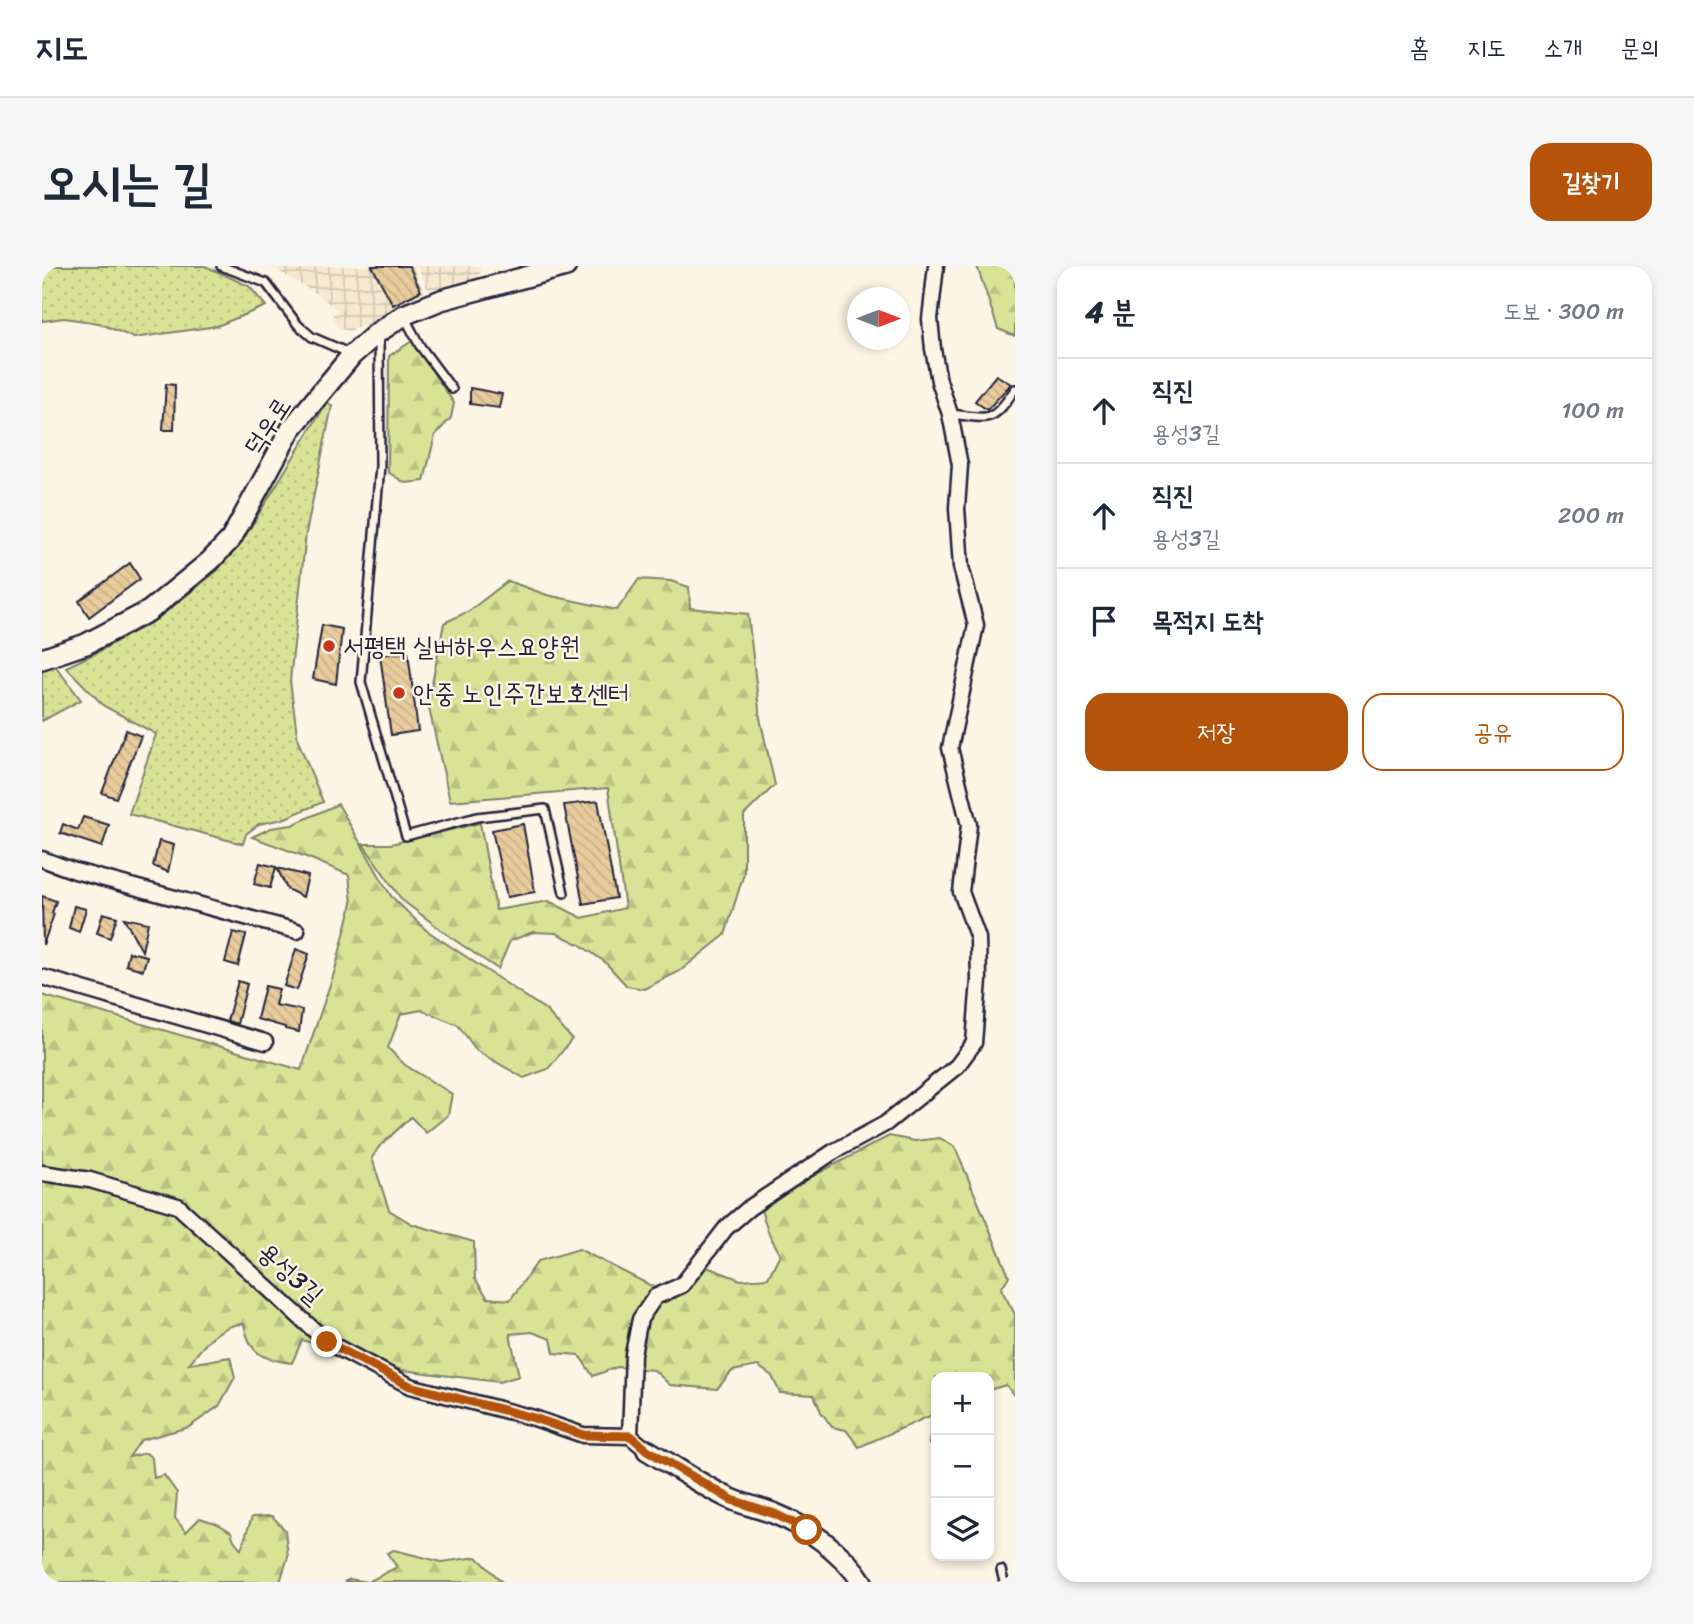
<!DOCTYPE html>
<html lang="ko">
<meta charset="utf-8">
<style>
body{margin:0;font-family:Sriracha,"Poor Story",sans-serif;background:#f6f6f7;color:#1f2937}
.controls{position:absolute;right:21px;bottom:21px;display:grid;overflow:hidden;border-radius:14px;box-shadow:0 4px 10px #0003}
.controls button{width:63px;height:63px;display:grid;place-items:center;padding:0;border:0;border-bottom:2px solid #e0e1e3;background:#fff;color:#1f2937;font:35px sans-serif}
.compass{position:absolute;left:805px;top:21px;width:63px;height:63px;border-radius:50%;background:#fff;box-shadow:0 4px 10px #0003;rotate:90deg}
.stop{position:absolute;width:21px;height:21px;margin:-16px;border:5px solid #b45309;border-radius:50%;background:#fff}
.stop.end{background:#b45309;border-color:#fff;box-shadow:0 2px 7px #0008}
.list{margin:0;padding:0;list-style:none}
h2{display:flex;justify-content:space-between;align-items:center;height:91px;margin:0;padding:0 28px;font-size:30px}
h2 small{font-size:23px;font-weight:400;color:#747a83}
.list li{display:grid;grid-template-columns:46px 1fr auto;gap:21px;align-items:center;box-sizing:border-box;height:105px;padding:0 28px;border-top:2px solid #e0e1e3}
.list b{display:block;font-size:26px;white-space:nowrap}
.list p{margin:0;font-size:23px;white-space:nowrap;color:#747a83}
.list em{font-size:23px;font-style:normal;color:#747a83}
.actions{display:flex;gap:14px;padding:21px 28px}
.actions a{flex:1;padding:16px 0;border:2px solid #b45309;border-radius:21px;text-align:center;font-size:24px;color:#b45309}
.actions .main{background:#b45309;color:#fff}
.icon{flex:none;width:38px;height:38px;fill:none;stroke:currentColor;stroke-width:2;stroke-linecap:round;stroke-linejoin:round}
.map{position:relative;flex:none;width:973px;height:1316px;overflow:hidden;border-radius:21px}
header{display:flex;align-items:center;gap:42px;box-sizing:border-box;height:98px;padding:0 35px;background:#fff;border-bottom:2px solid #e0e1e3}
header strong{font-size:33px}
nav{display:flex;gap:38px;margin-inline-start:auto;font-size:24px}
.intro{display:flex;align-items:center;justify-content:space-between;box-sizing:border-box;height:168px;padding:0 42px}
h1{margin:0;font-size:49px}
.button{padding:18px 32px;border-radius:21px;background:#b45309;color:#fff;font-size:24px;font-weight:700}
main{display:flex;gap:42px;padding:0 42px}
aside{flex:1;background:#fff;border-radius:21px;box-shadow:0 4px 10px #0003}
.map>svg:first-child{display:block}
</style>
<header>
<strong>지도</strong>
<nav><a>홈</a><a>지도</a><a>소개</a><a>문의</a></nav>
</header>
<div class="intro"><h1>오시는 길</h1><a class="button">길찾기</a></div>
<main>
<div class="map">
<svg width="973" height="1316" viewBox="0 0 973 1316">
<defs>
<pattern id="industrial-grid" width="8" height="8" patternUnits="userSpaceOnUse" patternTransform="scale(1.75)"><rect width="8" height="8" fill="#f6e9cf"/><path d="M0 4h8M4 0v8" fill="none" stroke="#d3c8b3"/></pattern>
<pattern id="grass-dots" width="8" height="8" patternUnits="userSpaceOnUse" patternTransform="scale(1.75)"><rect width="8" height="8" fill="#d8e396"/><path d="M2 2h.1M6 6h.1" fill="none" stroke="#b9c282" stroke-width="1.8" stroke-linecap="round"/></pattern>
<pattern id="forest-firs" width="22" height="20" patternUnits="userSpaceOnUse" patternTransform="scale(1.75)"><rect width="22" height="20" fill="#d8e396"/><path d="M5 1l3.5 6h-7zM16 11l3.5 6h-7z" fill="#b9c282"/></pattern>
<pattern id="building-back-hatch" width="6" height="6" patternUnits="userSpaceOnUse" patternTransform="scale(1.75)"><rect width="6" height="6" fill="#e9cc9c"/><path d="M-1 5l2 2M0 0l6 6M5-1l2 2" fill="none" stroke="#c8af87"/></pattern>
</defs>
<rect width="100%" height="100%" fill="#fcf5e5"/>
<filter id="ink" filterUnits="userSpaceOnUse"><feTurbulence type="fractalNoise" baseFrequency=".0143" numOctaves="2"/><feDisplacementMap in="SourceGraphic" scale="14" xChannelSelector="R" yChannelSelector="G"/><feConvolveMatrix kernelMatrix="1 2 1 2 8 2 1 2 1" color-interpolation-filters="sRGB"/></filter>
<g filter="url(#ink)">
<g fill="url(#industrial-grid)">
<path d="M 227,0 L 371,0 L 384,28 L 324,64 L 319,58 L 309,66 L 299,63 L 293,58 L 290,50 L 296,44 L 269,24 Z"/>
<path d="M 375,0 L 436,0 L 439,6 L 433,13 L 386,24 Z"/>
</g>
<g fill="url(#grass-dots)" stroke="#7d8268" stroke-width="2">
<path d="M 0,0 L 163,0 L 207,20 L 224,40 L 175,60 L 92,72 L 57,57 L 22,52 L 0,55 Z"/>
<path d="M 285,136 L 290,140 L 264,267 L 248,415 L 256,475 L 281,536 L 241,553 L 217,558 L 204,568 L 201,578 L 87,548 L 114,468 L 62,440 L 24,401 L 58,385 L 124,346 L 175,305 L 207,264 Z"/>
<path d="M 12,398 L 39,434 L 0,455 L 0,401 Z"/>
</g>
<g fill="url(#forest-firs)" stroke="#7d8268" stroke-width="2">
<path d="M 935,0 L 973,0 L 973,70 L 956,63 Z"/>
<path d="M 370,75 L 412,137 L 409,152 L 393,169 L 382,215 L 363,217 L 346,206 L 347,90 Z"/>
<path d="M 597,313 L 629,315 L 647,321 L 648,342 L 706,348 L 718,452 L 733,519 L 702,549 L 702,607 L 683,669 L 638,705 L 602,723 L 585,720 L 563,696 L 537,678 L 514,667 L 491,666 L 468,675 L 456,703 L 414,675 L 360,634 L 321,578 L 349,578 L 438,557 L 454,644 L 507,635 L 540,652 L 583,642 L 566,522 L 408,535 L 386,438 L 402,357 L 427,345 L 466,315 L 505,329 L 575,344 Z"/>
<path d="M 296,538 L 349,630 L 384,664 L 504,744 L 530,773 L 506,803 L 482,812 L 435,785 L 416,759 L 380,744 L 359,748 L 346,782 L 363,799 L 410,828 L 406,849 L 384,867 L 369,851 L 337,881 L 330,892 L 347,944 L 370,958 L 432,976 L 433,1013 L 446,1032 L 468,1034 L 496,995 L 537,983 L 633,1032 L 662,1000 L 699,1014 L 726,1012 L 738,988 L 727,968 L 718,941 L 752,920 L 847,870 L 873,875 L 898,872 L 913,881 L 967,1010 L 959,1023 L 973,1048 L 973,1131 L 964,1119 L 947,1124 L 947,1111 L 894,1111 L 894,1175 L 887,1178 L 890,1149 L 817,1181 L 804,1164 L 790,1161 L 779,1146 L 772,1129 L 738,1127 L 730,1110 L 716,1100 L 690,1105 L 675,1123 L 628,1119 L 612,1104 L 575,1101 L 551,1110 L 537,1089 L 512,1087 L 509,1073 L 490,1066 L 468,1068 L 477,1110 L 457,1116 L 360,1104 L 260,1074 L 250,1097 C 220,1093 208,1089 202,1058 C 178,1057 161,1080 147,1098 L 188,1091 L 193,1111 L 177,1140 L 147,1161 L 99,1174 L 87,1191 L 104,1187 L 110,1192 L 112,1212 L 122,1209 L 135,1227 L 133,1252 L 144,1266 L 158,1252 L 176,1258 L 189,1266 L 192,1274 L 199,1283 L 210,1251 L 230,1250 L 243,1264 L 246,1291 L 238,1316 L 0,1316 L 0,729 L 259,804 L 293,704 L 310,637 L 307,609 L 267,592 L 210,571 L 229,562 L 250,559 Z"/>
<path d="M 352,1284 L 400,1296 L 435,1291 L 460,1316 L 302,1316 L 308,1313 L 326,1316 L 355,1301 L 345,1287 Z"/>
</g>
<g fill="url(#building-back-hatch)" stroke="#22223b" stroke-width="2">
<path d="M 330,0 L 367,0 L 379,25 L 351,39 Z"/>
<path d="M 954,109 L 969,118 L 945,144 L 933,135 Z"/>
<path d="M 124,118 L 133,119 L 132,164 L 121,164 Z"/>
<path d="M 428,122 L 460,128 L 457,142 L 428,138 Z"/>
<path d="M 88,297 L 98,313 L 47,351 L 37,335 Z"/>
<path d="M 280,359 L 300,363 L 294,418 L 271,413 Z"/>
<path d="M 366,386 L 376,465 L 349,469 L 338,389 Z"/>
<path d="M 84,464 L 99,470 L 74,532 L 60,527 Z"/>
<path d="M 556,535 L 574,632 L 541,638 L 522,539 Z"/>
<path d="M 41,551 L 67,559 L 60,581 L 18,567 L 21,558 L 36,564 Z"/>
<path d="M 481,558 L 493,626 L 465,631 L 450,564 Z"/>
<path d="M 117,575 L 132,579 L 126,606 L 111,600 Z"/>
<path d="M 218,597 L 234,601 L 228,622 L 212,618 Z"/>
<path d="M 235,602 L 266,610 L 261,631 L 245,623 Z"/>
<path d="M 0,630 L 14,635 L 10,647 L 12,648 L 1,679 Z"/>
<path d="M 32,640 L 44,643 L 37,666 L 27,662 Z"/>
<path d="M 61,647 L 75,651 L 68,672 L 55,667 Z"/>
<path d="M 82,652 L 106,657 L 100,685 Z"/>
<path d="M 191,666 L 204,669 L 196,700 L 183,696 Z"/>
<path d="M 254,683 L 267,688 L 255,724 L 242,720 Z"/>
<path d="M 87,686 L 105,690 L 101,704 L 84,699 Z"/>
<path d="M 196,715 L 205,718 L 195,758 L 185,755 Z"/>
<path d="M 223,720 L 237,723 L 233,739 L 260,744 L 257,766 L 243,763 L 243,761 L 215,753 Z"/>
</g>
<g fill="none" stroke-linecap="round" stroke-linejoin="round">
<g stroke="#22223b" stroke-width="12">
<g id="lane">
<path d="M 179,0 L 224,17 L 256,59 L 270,71 L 309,88"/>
<path d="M 362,50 L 378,80 L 410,123"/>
<path d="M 337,70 L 338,200 L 319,416 L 364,570 L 435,551 L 503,543 L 522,627"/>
<path d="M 908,148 C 948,152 949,159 973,123"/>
<path d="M 959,1304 L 962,1316"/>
</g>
</g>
<g stroke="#22223b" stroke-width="19">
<g id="street">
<path d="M 0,593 L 33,605 L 255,665"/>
<path d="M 0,711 L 223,776"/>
<path d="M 0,907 L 48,914 L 136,940 L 285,1076 L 368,1120 L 492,1152 L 541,1169 L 588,1170"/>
<path d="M 605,1184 L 588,1170 L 591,1088 L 598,1053 L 613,1031 L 640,1019 L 684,962 L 707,942 L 791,886 L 843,858 L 915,800 L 932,777 L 937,714 L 936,672 L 919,626 L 927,559 L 908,482 L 934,359 L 919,301 L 915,242 L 918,199 L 908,148 L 897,115 L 891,83 L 888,53 L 894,0"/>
</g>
</g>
<g stroke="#22223b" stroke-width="24">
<g id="secondary">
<path d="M 0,393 L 44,378 L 107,345 L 168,295 L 189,273 L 249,163 L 310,89 L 335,67 L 362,49 L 399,34 L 524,0"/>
<path d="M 605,1184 C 632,1200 660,1220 689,1233 C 703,1239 717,1242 731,1247 C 764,1260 801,1286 820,1316"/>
</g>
</g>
<use href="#lane" stroke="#fcf5e5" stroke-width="7"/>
<use href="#street" stroke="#fcf5e5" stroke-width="14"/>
<use href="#secondary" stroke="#fcf5e5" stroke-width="19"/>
</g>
</g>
<g fill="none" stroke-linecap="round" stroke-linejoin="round" filter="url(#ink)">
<path stroke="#b45309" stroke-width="9" d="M 285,1076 L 368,1120 L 492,1152 L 541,1169 L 589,1170 L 605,1184 L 690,1234 L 733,1248 L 765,1264"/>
</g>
<g fill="#c8321e" stroke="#fcf5e5" stroke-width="2.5">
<circle cx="287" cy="380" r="7"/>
<circle cx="357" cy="427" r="7"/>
</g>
<g text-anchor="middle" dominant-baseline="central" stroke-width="5" stroke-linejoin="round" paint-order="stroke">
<g font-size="26" fill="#22223b" stroke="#fcf5e5">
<text transform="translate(225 160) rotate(-57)">덕우로</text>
<text transform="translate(249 1007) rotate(42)">용성3길</text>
</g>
<g font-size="26" fill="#22223b" stroke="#fcf5e5" text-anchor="start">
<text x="301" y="380">서평택 실버하우스요양원</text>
<text x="371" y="427">안중 노인주간보호센터</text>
</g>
</g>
</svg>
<div class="controls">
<button>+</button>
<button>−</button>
<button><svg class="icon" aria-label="layers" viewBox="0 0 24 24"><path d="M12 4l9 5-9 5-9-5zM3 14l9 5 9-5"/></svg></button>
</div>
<svg class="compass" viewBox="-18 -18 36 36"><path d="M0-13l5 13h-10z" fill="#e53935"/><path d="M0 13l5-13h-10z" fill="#747a83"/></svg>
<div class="stop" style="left:765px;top:1264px"></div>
<div class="stop end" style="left:285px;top:1076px"></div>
</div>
<aside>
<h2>4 분<small>도보 · 300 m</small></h2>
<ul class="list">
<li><svg class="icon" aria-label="ahead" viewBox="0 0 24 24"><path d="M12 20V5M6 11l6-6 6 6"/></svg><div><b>직진</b><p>용성3길</p></div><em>100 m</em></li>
<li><svg class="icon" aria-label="ahead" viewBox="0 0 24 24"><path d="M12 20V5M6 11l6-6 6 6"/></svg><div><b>직진</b><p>용성3길</p></div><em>200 m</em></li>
<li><svg class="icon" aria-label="arrive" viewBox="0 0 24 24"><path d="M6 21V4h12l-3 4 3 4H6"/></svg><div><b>목적지 도착</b></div></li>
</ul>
<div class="actions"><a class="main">저장</a><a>공유</a></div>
</aside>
</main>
